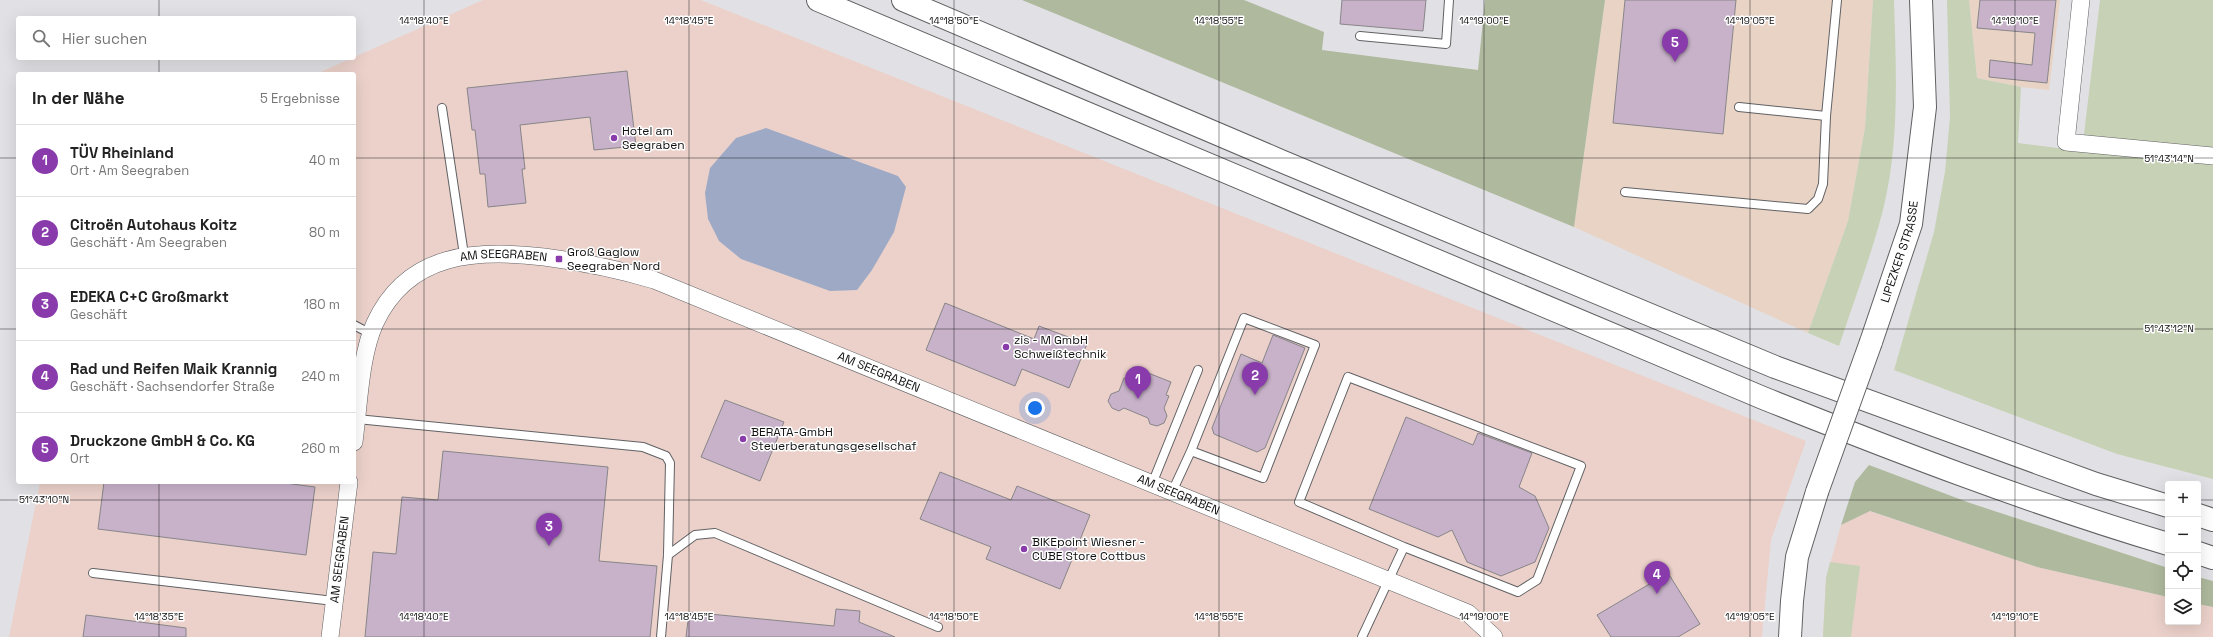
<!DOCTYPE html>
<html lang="de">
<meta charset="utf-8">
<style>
body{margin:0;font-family:"Space Grotesk",sans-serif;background:#f2f2f2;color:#222}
.controls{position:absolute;right:12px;bottom:12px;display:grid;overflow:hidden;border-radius:4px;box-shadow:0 4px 16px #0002}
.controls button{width:36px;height:36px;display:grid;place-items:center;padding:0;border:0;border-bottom:1px solid #e0e0e0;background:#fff;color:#222;font:20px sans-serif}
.you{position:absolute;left:1035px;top:408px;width:14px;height:14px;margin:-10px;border:3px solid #fff;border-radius:50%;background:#1a73e8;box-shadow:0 0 0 6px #1a73e833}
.badge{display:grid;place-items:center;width:26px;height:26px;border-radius:50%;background:#893bac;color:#fff;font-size:13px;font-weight:700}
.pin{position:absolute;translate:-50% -33px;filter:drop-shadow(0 1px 2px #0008)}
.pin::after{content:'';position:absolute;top:21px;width:14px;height:12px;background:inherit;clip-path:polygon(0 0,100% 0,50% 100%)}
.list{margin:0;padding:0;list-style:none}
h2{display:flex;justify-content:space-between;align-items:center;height:52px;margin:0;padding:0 16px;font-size:17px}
h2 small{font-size:13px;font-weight:400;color:#767676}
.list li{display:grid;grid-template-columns:26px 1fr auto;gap:12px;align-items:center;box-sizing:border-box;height:72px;padding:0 16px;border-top:1px solid #e0e0e0}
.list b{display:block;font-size:15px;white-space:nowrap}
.list p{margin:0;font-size:13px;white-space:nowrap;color:#767676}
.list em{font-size:13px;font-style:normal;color:#767676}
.icon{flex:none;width:22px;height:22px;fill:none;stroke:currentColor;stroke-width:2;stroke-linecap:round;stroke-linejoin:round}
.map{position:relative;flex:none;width:2213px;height:637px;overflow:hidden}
.search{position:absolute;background:#fff;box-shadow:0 4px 16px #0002;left:16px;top:16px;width:340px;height:44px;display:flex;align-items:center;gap:10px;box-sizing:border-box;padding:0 14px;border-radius:4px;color:#767676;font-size:15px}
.panel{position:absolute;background:#fff;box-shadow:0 4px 16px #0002;left:16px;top:72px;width:340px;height:412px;border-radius:4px}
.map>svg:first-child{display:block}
</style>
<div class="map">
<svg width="2213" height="637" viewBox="0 0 2213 637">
<rect width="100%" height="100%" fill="#e1e1e5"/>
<g fill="#ebd1ca">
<path d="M 483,0 L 701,0 L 1806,441 L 1771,540 L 1762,637 L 9,637 L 40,482 L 354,482 L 354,74 L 316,74 Z"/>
<path d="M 1869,511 L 2037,567 L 2168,597 L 2168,622 L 2198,622 L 2198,604 L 2213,607 L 2213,637 L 1823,637 L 1826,578 L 1841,525 Z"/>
</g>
<g fill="#e8d3c5">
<path d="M 1605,0 L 1873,0 L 1865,128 L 1848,221 L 1808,333 L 1574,227 Z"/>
<path d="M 1969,0 L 2060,0 L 2049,90 L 2021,87 L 1977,78 Z"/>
</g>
<g fill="#c7d1b5">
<path d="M 1873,0 L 1894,0 C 1896,69 1900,142 1883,210 C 1871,256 1854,301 1839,346 L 1808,333 L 1848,221 L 1865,128 Z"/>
<path d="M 1947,0 L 1969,0 L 1977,78 L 2021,87 L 2018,143 L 2082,151 L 2100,0 L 2213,0 L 2213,479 L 2117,454 L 1894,370 L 1934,232 L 1945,172 L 1950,117 Z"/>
<path d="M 1830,562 L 1860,566 L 1851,637 L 1823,637 L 1826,578 Z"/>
</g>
<g fill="#afb99d">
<path d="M 1022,0 L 1244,0 L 1324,32 L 1322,50 L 1478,70 L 1485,0 L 1605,0 L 1574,227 Z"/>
<path d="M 1869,465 L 1970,503 L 2168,568 L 2168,597 L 2037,567 L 1870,511 L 1841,525 L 1855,482 Z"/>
<path d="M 2198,577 L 2213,581 L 2213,607 L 2198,604 Z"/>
</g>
<path fill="#9eaac5" d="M 766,128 L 898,176 L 906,187 L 894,232 L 872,270 L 857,290 L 830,291 L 741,259 L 719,241 L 708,219 L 705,193 L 710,168 L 736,138 Z"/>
<g fill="#c8b2ca" stroke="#888588">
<path d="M 1342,0 L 1426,0 L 1423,31 L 1340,24 Z"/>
<path d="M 1625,0 L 1736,0 L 1723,134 L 1613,123 Z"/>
<path d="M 1980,0 L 2056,0 L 2047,83 L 1989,77 L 1990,60 L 2032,65 L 2035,33 L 1977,28 Z"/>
<path d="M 627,71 L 636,146 L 594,150 L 590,117 L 520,125 L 525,169 L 522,169 L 526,203 L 488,207 L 485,174 L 480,174 L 475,130 L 472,130 L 467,88 Z"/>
<path d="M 945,303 L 1034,339 L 1039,326 L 1087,344 L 1069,388 L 1022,369 L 1015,386 L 926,350 Z"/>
<path d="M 1273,335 L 1305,348 L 1265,448 L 1257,452 L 1214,434 L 1212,428 L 1241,354 L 1262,363 Z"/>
<path d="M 1133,367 L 1171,382 L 1166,395 L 1169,396 L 1164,408 L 1167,416 L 1164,423 L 1157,426 L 1150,424 L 1148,418 L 1124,408 L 1119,411 L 1112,408 L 1108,401 L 1111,394 L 1119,391 L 1124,378 L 1128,379 Z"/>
<path d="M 725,400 L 784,422 L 760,481 L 701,457 Z"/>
<path d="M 1406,417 L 1473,445 L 1478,433 L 1532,453 L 1519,487 L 1535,496 L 1549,528 L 1535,562 L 1501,576 L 1467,562 L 1452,530 L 1438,537 L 1369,509 Z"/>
<path d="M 443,451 L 608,467 L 599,561 L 657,566 L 650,637 L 365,637 L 373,552 L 396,554 L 402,497 L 438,500 Z"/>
<path d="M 940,472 L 1011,500 L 1017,486 L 1090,515 L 1060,589 L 986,559 L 991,547 L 920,519 Z"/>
<path d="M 104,482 L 277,482 L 315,487 L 306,555 L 98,529 Z"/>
<path d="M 1668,573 L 1700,624 L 1678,637 L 1611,637 L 1597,615 Z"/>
<path d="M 836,609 L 860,611 L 859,622 L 895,637 L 686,637 L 689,612 L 834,626 Z"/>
<path d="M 86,615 L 186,628 L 186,637 L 83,637 Z"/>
</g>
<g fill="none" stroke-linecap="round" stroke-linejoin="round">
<g stroke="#616164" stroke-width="10">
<g id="lane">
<path d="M 1360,36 L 1446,44 L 1449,0"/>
<path d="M 1739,107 L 1826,116"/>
<path d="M 442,108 L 464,255"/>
<path d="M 1625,192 L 1808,209 L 1818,199 L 1823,184 L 1826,116 L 1837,0"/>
<path d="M 354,325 L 371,334"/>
<path d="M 357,419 L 643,447 L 666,456 L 670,463 L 668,555 L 661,637"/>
<path d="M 1152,484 L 1198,370"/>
<path d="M 1172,492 L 1191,451 L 1244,318 L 1315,345 L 1263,478 L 1191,451"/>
<path d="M 668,555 L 695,535 L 715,533 L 938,627"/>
<path d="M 93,573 L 334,601"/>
<path d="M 1362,637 L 1404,547 L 1299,502 L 1348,377 L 1581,466 L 1537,580 L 1518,592 L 1404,547"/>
</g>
</g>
<g stroke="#616164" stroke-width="18">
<g id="street">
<path d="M 2081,0 L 2066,142 L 2213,156"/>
<path id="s1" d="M 354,442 C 359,405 360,356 375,323 C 408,252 477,249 544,257 C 582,262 618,269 654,280 L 1468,613 L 1494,637"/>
<path id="s2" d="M 330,637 L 349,482"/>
</g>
</g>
<g stroke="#616164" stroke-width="24">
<g id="secondary">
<path id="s3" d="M 1871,342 L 1911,224 L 1925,107 L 1921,0"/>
<path d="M 1790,637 L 1792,601 L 1797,557 L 1817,492"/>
</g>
</g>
<g stroke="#616164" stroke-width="24">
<g id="highway">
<path d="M 818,0 L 1763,398 C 1896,451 2030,503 2168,544"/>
<path d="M 903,0 L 1281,161 L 1775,367 L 2096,484 L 2168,506"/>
<path d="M 2198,515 L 2213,520"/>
<path d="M 2198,553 L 2213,558"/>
</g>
</g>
<use href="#lane" stroke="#fff" stroke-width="8"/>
<use href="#street" stroke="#fff" stroke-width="17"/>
<use href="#secondary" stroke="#fff" stroke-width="22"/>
<use href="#highway" stroke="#fff" stroke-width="22"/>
<g stroke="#616164" stroke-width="24" stroke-linecap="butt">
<path id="secondary-bridge" d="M 1817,492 L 1871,342"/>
</g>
<use href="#secondary-bridge" stroke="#fff" stroke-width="22"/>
</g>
<path fill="none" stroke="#111112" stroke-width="1" stroke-opacity="0.45" d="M 159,0 L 159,18M 424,0 L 424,637M 689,0 L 689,637M 954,0 L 954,637M 1219,0 L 1219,637M 1484,0 L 1484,637M 1750,0 L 1750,637M 2015,0 L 2015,637M 159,58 L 159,74M 0,158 L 18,158M 354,158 L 2213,158M 0,329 L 18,329M 354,329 L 2213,329M 159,482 L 159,637M 0,500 L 2168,500M 2198,500 L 2213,500"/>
<g fill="#893bac" stroke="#fff" stroke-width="1.5">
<circle cx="614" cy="138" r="4"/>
<rect x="555" y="255" width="8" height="8" rx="2"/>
<circle cx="1006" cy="347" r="4"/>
<circle cx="743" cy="439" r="4"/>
<circle cx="1024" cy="549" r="4"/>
</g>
<g text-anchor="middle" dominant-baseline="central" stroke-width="3" stroke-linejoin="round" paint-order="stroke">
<g font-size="12" fill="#111112" stroke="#fff" text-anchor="start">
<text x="622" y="131">Hotel am<tspan x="622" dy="14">Seegraben</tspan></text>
<text x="567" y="252">Groß Gaglow<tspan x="567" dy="14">Seegraben Nord</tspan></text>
<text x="1014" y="340">zis - M GmbH<tspan x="1014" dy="14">Schweißtechnik</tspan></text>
<text x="751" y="432">BERATA-GmbH<tspan x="751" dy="14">Steuerberatungsgesellschaf</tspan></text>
<text x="1032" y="542">BIKEpoint Wiesner -<tspan x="1032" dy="14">CUBE Store Cottbus</tspan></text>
</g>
<g font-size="12" fill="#111112" stroke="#fff">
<text stroke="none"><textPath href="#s3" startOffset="95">LIPEZKER STRASSE</textPath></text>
<text stroke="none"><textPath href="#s1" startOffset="277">AM SEEGRABEN</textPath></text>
<text stroke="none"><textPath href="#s1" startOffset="673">AM SEEGRABEN</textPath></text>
<text stroke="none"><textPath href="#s1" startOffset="997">AM SEEGRABEN</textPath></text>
<text stroke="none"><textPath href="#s2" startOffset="78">AM SEEGRABEN</textPath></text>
</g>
</g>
<g font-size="10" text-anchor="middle" fill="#111112" stroke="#fff" stroke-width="3" stroke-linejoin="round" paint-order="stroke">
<text x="424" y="24">14°18'40"E</text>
<text x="689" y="24">14°18'45"E</text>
<text x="954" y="24">14°18'50"E</text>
<text x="1219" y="24">14°18'55"E</text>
<text x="1484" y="24">14°19'00"E</text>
<text x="1750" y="24">14°19'05"E</text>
<text x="2015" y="24">14°19'10"E</text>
<text x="2169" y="162">51°43'14"N</text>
<text x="2169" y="332">51°43'12"N</text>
<text x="44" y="503">51°43'10"N</text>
<text x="159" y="620">14°18'35"E</text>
<text x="424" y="620">14°18'40"E</text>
<text x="689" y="620">14°18'45"E</text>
<text x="954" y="620">14°18'50"E</text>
<text x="1219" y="620">14°18'55"E</text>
<text x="1484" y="620">14°19'00"E</text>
<text x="1750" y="620">14°19'05"E</text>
<text x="2015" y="620">14°19'10"E</text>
</g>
</svg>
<div class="controls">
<button>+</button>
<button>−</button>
<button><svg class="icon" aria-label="locate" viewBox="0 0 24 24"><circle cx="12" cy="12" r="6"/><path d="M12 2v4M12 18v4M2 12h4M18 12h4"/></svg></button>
<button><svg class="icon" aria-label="layers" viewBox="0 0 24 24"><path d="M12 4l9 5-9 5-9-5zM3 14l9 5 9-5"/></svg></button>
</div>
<div class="you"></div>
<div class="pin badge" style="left:1138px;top:399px">1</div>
<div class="pin badge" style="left:1255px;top:395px">2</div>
<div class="pin badge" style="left:549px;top:546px">3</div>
<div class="pin badge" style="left:1657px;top:594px">4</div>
<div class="pin badge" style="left:1675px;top:62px">5</div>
<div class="search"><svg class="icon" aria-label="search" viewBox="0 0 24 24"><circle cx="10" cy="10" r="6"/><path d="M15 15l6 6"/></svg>Hier suchen</div>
<section class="panel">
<h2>In der Nähe<small>5 Ergebnisse</small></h2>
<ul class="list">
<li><span class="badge">1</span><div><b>TÜV Rheinland</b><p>Ort · Am Seegraben</p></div><em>40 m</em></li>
<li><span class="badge">2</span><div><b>Citroën Autohaus Koitz</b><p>Geschäft · Am Seegraben</p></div><em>80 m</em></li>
<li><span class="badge">3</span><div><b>EDEKA C+C Großmarkt</b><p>Geschäft</p></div><em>180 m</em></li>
<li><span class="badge">4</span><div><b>Rad und Reifen Maik Krannig</b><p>Geschäft · Sachsendorfer Straße</p></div><em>240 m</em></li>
<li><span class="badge">5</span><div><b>Druckzone GmbH &amp; Co. KG</b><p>Ort</p></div><em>260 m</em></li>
</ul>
</section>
</div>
